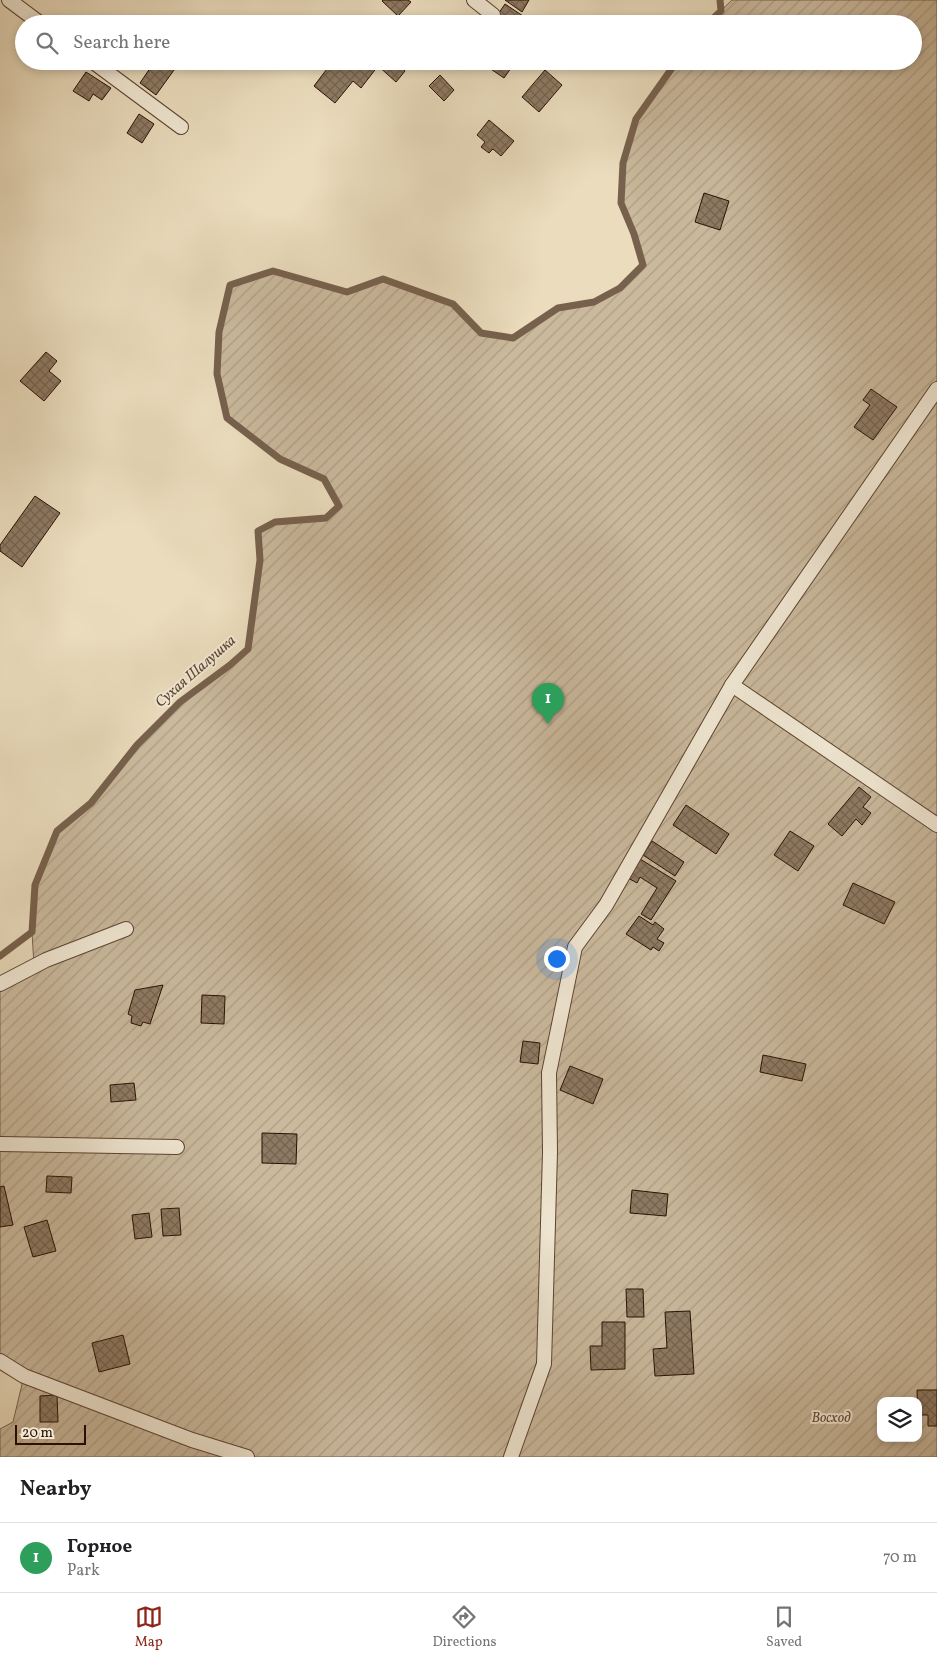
<!DOCTYPE html>
<meta charset="utf-8">
<style>
body{margin:0;font-family:Vollkorn,serif;background:#f6f6f6;color:#202124}
.controls{position:absolute;right:15px;bottom:15px;display:grid;overflow:hidden;border-radius:10px;box-shadow:0 2px 8px #0003}
.controls button{width:45px;height:45px;display:grid;place-items:center;padding:0;border:0;border-bottom:1px solid #e0e0e0;background:#fff;color:#202124;font:25px sans-serif}
.scale{position:absolute;left:15px;bottom:12px;width:71px;box-sizing:border-box;padding-left:5px;border:2px solid #2b1003;border-top:0;font-size:14px;line-height:18px;white-space:nowrap;color:#2b1003;-webkit-text-stroke:4px #f1e8d4;paint-order:stroke}
.you{position:absolute;left:556px;top:958px;width:18px;height:18px;margin:-12px;border:4px solid #fff;border-radius:50%;background:#1a73e8;box-shadow:0 0 0 8px #1a73e833}
.badge{display:grid;place-items:center;width:32px;height:32px;border-radius:50%;background:#8f2418;color:#fff;font-size:16px;font-weight:700}
.pin{position:absolute;translate:-50% -41px;filter:drop-shadow(0 1px 2px #0008)}
.pin::after{content:'';position:absolute;top:26px;width:18px;height:15px;background:inherit;clip-path:polygon(0 0,100% 0,50% 100%)}
.list{margin:0;padding:0;list-style:none}
h2{display:flex;justify-content:space-between;align-items:center;height:65px;margin:0;padding:0 20px;font-size:21px}
h2 small{font-size:16px;font-weight:400;color:#757577}
.list li{display:grid;grid-template-columns:32px 1fr auto;gap:15px;align-items:center;box-sizing:border-box;height:70px;padding:0 20px;border-top:1px solid #e0e0e0}
.list b{display:block;font-size:19px;white-space:nowrap}
.list p{margin:0;font-size:16px;white-space:nowrap;color:#757577}
.list em{font-size:16px;font-style:normal;color:#757577}
.icon{flex:none;width:28px;height:28px;fill:none;stroke:currentColor;stroke-width:2;stroke-linecap:round;stroke-linejoin:round}
.map{position:relative;flex:none;width:937px;height:1457px;overflow:hidden}
.search{position:absolute;background:#fff;box-shadow:0 2px 8px #0003;left:15px;right:15px;top:15px;height:55px;display:flex;align-items:center;gap:12px;box-sizing:border-box;padding:0 18px;border-radius:28px;color:#757577;font-size:19px}
.sheet{height:135px;background:#fff}
nav{display:flex;justify-content:space-around;align-items:center;box-sizing:border-box;height:70px;border-top:1px solid #e0e0e0;background:#fff;font-size:14px;color:#757577}
nav a{display:grid;justify-items:center;gap:2px}
nav .on{color:#8f2418}
.map>svg:first-child{display:block}
</style>
<div class="map">
<svg width="937" height="1457" viewBox="0 0 937 1457">
<defs>
<pattern id="garden-furrows" width="10" height="10" patternUnits="userSpaceOnUse" patternTransform="scale(1.25)"><rect width="10" height="10" fill="#cab99d"/><path d="M-1 1l2-2M0 10L10 0M9 11l2-2" fill="none" stroke="#ae9e86"/></pattern>
<pattern id="building-cross-hatch" width="8" height="8" patternUnits="userSpaceOnUse" patternTransform="scale(1.25)"><rect width="8" height="8" fill="#8e7a64"/><path d="M0 0l8 8M0 8l8-8" fill="none" stroke="#746350"/></pattern>
</defs>
<rect width="100%" height="100%" fill="#eadcbd"/>
<filter id="stains"><feTurbulence type="fractalNoise" baseFrequency=".004" numOctaves="4"/><feColorMatrix values="0 0 0 0 .2 0 0 0 0 .09 0 0 0 0 .02 0 0 0 .5 -.17"/></filter>
<radialGradient id="worn" r=".72"><stop offset=".6" stop-color="#630" stop-opacity="0"/><stop offset="1" stop-color="#630" stop-opacity=".3"/></radialGradient>
<path fill="url(#garden-furrows)" stroke="#7a6450" fill-rule="evenodd" d="M 732,0 L 937,0 L 937,1457 L 0,1457 L 0,1429 L 13,1422 L 24,1376 L 0,1361 L 0,984 L 34,966 L 32,932 L 35,885 L 57,831 L 91,803 L 137,745 L 180,702 L 230,665 L 248,649 L 260,560 L 258,531 L 275,522 L 326,518 L 339,506 L 324,479 L 280,459 L 227,418 L 217,374 L 219,332 L 230,285 L 273,271 L 347,292 L 383,279 L 453,304 L 481,333 L 513,338 L 558,308 L 594,302 L 620,288 L 643,265 L 634,234 L 621,203 L 623,163 L 636,119 L 677,61 L 913,61 L 913,24 L 707,24 ZM 881,1401 L 918,1401 L 918,1438 L 881,1438 Z"/>
<g fill="none" stroke-linecap="round" stroke-linejoin="round">
<g stroke="#77614d" stroke-width="7">
<path d="M 707,24 L 721,11 L 720,0"/>
<path d="M 0,956 L 32,932 L 35,885 L 57,831 L 91,803 L 137,745 L 180,702 L 230,665 L 248,649 L 260,560 L 258,531 L 275,522 L 326,518 L 339,506 L 324,479 L 280,459 L 227,418 L 217,374 L 219,332 L 230,285 L 273,271 L 347,292 L 383,279 L 453,304 L 481,333 L 513,338 L 558,308 L 594,302 L 620,288 L 643,265 L 634,234 L 621,203 L 623,163 L 636,119 L 677,61"/>
</g>
</g>
<g fill="url(#building-cross-hatch)" stroke="#2b1003">
<path d="M 383,0 L 408,0 L 411,2 L 398,16 L 382,1 Z"/>
<path d="M 505,0 L 529,0 L 522,12 Z"/>
<path d="M 505,4 L 526,18 L 522,24 L 499,24 L 494,20 Z"/>
<path d="M 155,61 L 176,61 L 179,63 L 156,95 L 140,83 Z"/>
<path d="M 333,61 L 372,61 L 378,66 L 361,88 L 353,81 L 335,103 L 314,86 Z"/>
<path d="M 378,61 L 394,61 L 405,71 L 396,82 L 376,64 Z"/>
<path d="M 479,61 L 516,61 L 504,78 Z"/>
<path d="M 545,70 L 562,85 L 539,112 L 522,97 Z"/>
<path d="M 86,72 L 111,88 L 102,100 L 93,94 L 89,101 L 73,91 Z"/>
<path d="M 440,75 L 454,90 L 444,101 L 429,86 Z"/>
<path d="M 139,114 L 154,124 L 142,143 L 127,133 Z"/>
<path d="M 489,120 L 514,141 L 501,156 L 493,149 L 489,153 L 481,147 L 485,142 L 477,135 Z"/>
<path d="M 704,193 L 729,201 L 720,230 L 695,222 Z"/>
<path d="M 46,352 L 57,361 L 49,371 L 61,381 L 44,401 L 20,381 Z"/>
<path d="M 871,389 L 897,407 L 873,440 L 854,427 L 870,405 L 863,400 Z"/>
<path d="M 35,496 L 60,513 L 22,567 L 0,551 L 0,545 Z"/>
<path d="M 859,787 L 871,797 L 863,807 L 871,813 L 862,825 L 856,819 L 842,836 L 828,824 Z"/>
<path d="M 686,805 L 729,834 L 716,854 L 673,825 Z"/>
<path d="M 790,831 L 814,846 L 798,871 L 774,855 Z"/>
<path d="M 652,841 L 684,862 L 675,876 L 643,855 Z"/>
<path d="M 640,859 L 676,881 L 651,920 L 641,914 L 657,888 L 640,877 L 637,883 L 628,878 Z"/>
<path d="M 853,883 L 895,902 L 884,924 L 843,905 Z"/>
<path d="M 639,916 L 653,925 L 655,922 L 664,929 L 657,939 L 664,943 L 659,951 L 653,947 L 651,950 L 626,934 Z"/>
<path d="M 163,985 L 150,1024 L 143,1022 L 141,1026 L 131,1023 L 132,1016 L 128,1014 L 135,990 Z"/>
<path d="M 202,995 L 225,996 L 224,1024 L 201,1023 Z"/>
<path d="M 523,1041 L 540,1043 L 538,1064 L 520,1062 Z"/>
<path d="M 763,1055 L 806,1064 L 802,1081 L 760,1072 Z"/>
<path d="M 570,1066 L 603,1079 L 593,1104 L 560,1090 Z"/>
<path d="M 134,1083 L 136,1100 L 111,1102 L 110,1085 Z"/>
<path d="M 262,1133 L 297,1134 L 296,1164 L 262,1163 Z"/>
<path d="M 47,1176 L 72,1177 L 71,1193 L 46,1192 Z"/>
<path d="M 4,1186 L 13,1225 L 0,1227 L 0,1187 Z"/>
<path d="M 632,1190 L 668,1194 L 666,1216 L 630,1213 Z"/>
<path d="M 179,1208 L 181,1235 L 163,1236 L 161,1209 Z"/>
<path d="M 149,1213 L 152,1237 L 135,1239 L 132,1215 Z"/>
<path d="M 47,1220 L 56,1251 L 33,1257 L 24,1227 Z"/>
<path d="M 626,1289 L 643,1289 L 644,1317 L 627,1317 Z"/>
<path d="M 690,1311 L 694,1374 L 655,1376 L 653,1349 L 667,1348 L 665,1312 Z"/>
<path d="M 602,1322 L 625,1322 L 625,1369 L 591,1370 L 590,1346 L 602,1346 Z"/>
<path d="M 123,1335 L 130,1364 L 99,1372 L 92,1343 Z"/>
<path d="M 917,1390 L 937,1390 L 937,1426 L 928,1426 L 928,1415 L 918,1415 Z"/>
<path d="M 57,1395 L 58,1422 L 40,1422 L 40,1396 Z"/>
</g>
<g fill="none" stroke-linecap="round" stroke-linejoin="round">
<g stroke="#5b4332" stroke-width="16">
<g id="service">
<path d="M 9,0 L 41,24"/>
<path d="M 474,0 L 493,15"/>
<path d="M 92,61 L 181,127"/>
<path d="M 732,685 L 937,825"/>
<path d="M 0,984 L 46,960 L 126,929"/>
<path d="M 0,1144 L 177,1147"/>
<path d="M 0,1361 L 24,1376 L 192,1440 L 247,1457"/>
<path d="M 511,1457 L 544,1364 L 550,1152 L 549,1073 L 575,947 L 606,905 L 732,685 L 937,389"/>
</g>
</g>
<use href="#service" stroke="#f1e8d4" stroke-width="14"/>
</g>
<g text-anchor="middle" dominant-baseline="central" stroke-width="4" stroke-linejoin="round" paint-order="stroke">
<g font-size="14" font-style="italic" fill="#634b39" stroke="#f1e8d4">
<text x="831" y="1418">Восход</text>
</g>
<g font-size="15" font-style="italic" fill="#5d4634" stroke="#f1e8d4">
<text transform="translate(196 672) rotate(-41)">Сухая Шалушка</text>
</g>
</g>
<rect width="100%" height="100%" filter="url(#stains)"/>
<rect width="100%" height="100%" fill="url(#worn)"/>
</svg>
<div class="controls">
<button><svg class="icon" aria-label="layers" viewBox="0 0 24 24"><path d="M12 4l9 5-9 5-9-5zM3 14l9 5 9-5"/></svg></button>
</div>
<div class="scale">20 m</div>
<div class="you"></div>
<div class="pin badge" style="left:548px;top:724px;background:#2e9e5b">1</div>
<div class="search"><svg class="icon" aria-label="search" viewBox="0 0 24 24"><circle cx="10" cy="10" r="6"/><path d="M15 15l6 6"/></svg>Search here</div>
</div>
<section class="sheet">
<h2>Nearby<small></small></h2>
<ul class="list">
<li><span class="badge" style="background:#2e9e5b">1</span><div><b>Горное</b><p>Park</p></div><em>70 m</em></li>
</ul>
</section>
<nav>
<a class="on"><svg class="icon" aria-label="map" viewBox="0 0 24 24"><path d="M3 6l6-2 6 2 6-2v14l-6 2-6-2-6 2zM9 4v14M15 6v14"/></svg>Map</a>
<a><svg class="icon" aria-label="directions" viewBox="0 0 24 24"><path d="M12 3l9 9-9 9-9-9zM9 14v-3h6M13 9l2 2-2 2"/></svg>Directions</a>
<a><svg class="icon" aria-label="saved" viewBox="0 0 24 24"><path d="M7 4h10v16l-5-4-5 4z"/></svg>Saved</a>
</nav>
